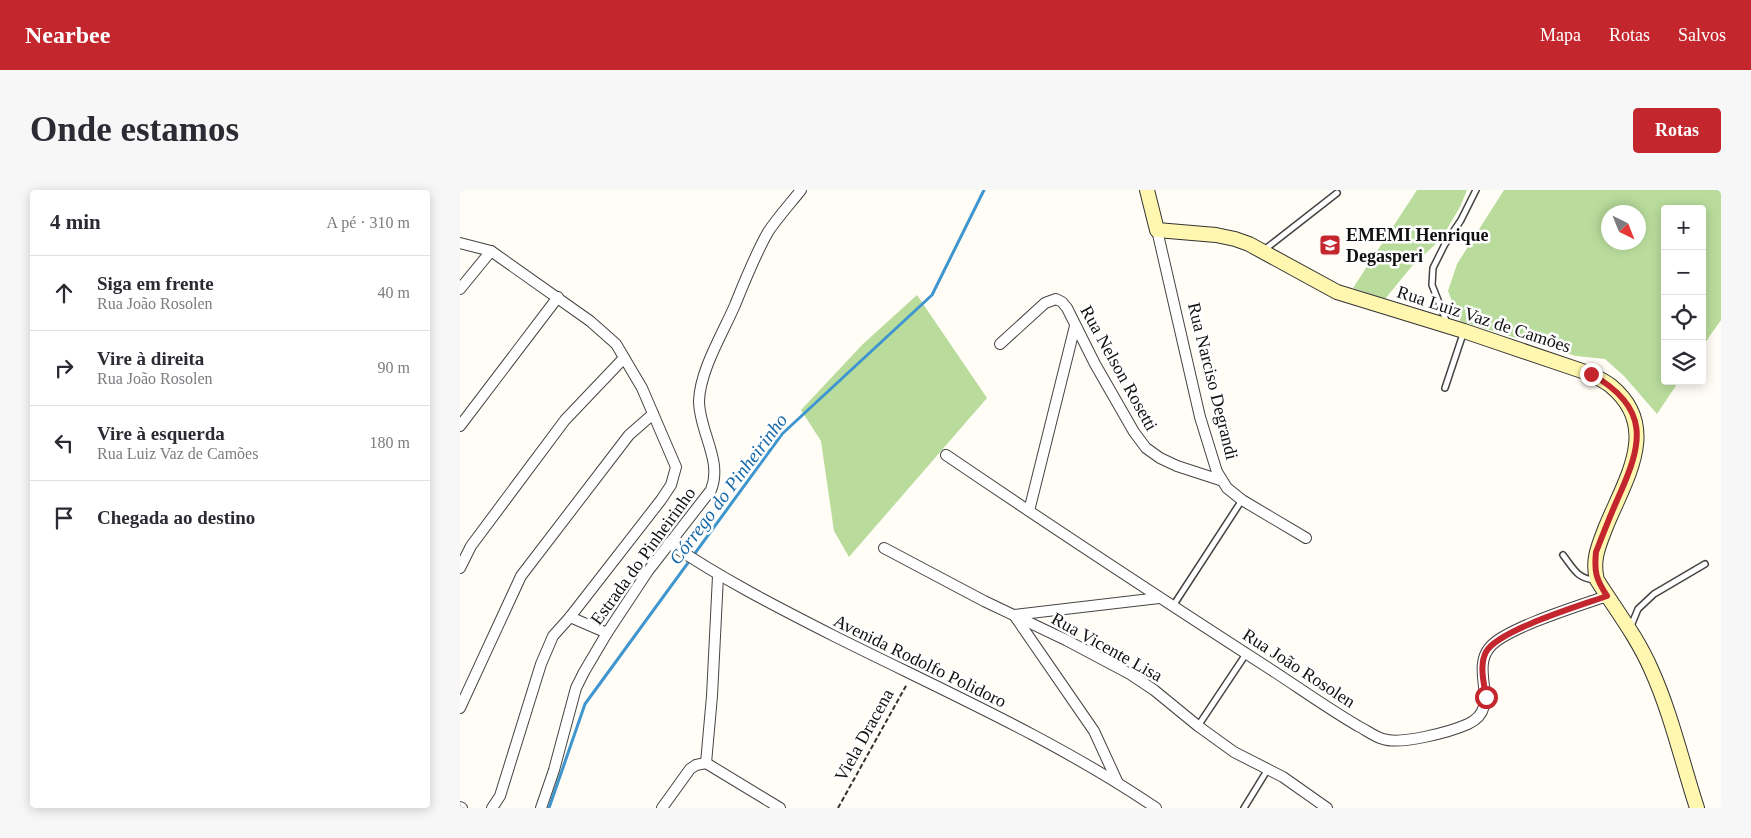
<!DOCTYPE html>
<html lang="pt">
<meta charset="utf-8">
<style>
body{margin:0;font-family:"Times New Roman",serif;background:#f7f7f7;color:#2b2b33}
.controls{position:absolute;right:15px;top:15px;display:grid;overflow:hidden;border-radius:5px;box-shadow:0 2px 12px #0003}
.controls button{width:45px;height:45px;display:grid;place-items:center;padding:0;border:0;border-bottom:1px solid #e1e1e2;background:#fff;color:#2b2b33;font:25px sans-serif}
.compass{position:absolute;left:1141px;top:15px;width:45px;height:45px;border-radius:50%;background:#fff;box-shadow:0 2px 12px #0003;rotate:137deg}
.stop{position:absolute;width:15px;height:15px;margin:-11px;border:4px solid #c4262e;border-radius:50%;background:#fff}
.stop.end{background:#c4262e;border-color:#fff;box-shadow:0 1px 5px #0008}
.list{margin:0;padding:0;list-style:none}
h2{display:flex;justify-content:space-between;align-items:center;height:65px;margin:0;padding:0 20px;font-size:21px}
h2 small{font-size:16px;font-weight:400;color:#7c7c81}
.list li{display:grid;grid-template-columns:32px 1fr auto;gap:15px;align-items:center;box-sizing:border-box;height:75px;padding:0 20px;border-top:1px solid #e1e1e2}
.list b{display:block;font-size:19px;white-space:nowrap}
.list p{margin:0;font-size:16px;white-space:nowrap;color:#7c7c81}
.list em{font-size:16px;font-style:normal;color:#7c7c81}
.icon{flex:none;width:28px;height:28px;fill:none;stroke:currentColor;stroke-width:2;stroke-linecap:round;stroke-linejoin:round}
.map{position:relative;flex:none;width:1261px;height:618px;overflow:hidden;border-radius:5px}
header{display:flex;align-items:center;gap:30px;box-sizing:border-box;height:70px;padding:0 25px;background:#c4262e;color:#fff}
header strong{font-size:24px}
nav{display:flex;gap:28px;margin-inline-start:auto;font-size:18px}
.intro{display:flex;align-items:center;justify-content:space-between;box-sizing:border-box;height:120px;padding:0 30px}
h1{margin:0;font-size:35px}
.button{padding:12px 22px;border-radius:5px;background:#c4262e;color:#fff;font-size:18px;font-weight:700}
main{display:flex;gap:30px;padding:0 30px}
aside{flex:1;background:#fff;border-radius:5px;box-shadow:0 2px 12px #0003}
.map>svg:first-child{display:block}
</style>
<header>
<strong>Nearbee</strong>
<nav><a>Mapa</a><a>Rotas</a><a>Salvos</a></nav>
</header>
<div class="intro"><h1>Onde estamos</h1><a class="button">Rotas</a></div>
<main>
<aside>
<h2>4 min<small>A pé · 310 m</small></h2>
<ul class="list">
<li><svg class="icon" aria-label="ahead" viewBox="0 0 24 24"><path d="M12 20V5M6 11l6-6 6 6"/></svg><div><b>Siga em frente</b><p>Rua João Rosolen</p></div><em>40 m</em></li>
<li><svg class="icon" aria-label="right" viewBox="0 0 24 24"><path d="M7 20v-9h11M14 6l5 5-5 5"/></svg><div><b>Vire à direita</b><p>Rua João Rosolen</p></div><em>90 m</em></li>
<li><svg class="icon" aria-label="left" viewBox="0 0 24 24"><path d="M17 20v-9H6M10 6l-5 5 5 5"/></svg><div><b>Vire à esquerda</b><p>Rua Luiz Vaz de Camões</p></div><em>180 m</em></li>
<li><svg class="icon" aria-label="arrive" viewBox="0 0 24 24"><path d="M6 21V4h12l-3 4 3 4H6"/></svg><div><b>Chegada ao destino</b></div></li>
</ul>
</aside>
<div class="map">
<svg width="1261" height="618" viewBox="0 0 1261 618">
<rect width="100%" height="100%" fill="#fffdf5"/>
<g fill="#b9dc9c" fill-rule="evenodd">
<path d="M 957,0 L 1007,0 L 1000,17 L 981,49 L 952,76 L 925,109 L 893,98 Z"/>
<path d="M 1044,0 L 1261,0 L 1261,130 L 1242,157 L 1242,19 L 1205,19 L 1205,191 L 1219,191 L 1197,224 L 1164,186 L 1145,169 L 1116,166 L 1000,131 L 988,101 L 997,74 ZM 1178,22 L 1178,52 L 1148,52 L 1148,22 Z"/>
<path d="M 457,105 L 527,208 L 389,367 L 374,341 L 361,251 L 341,220 L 403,154 Z"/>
</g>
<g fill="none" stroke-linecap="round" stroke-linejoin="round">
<path stroke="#3f96cf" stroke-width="3" d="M 89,618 L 125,514 L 322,244 L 472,105 L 524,0"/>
<g stroke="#444" stroke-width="8">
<g id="lane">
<path d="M 804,60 L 877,3"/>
<path d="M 987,133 L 972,95 L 973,78 L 985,54 L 1001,30 L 1016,0"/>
<path d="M 985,198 L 1004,141"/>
<path d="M 1103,365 C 1114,379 1117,389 1136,390"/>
<path d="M 713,416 L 782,310"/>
<path d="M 1171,436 L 1178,419 L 1194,404 L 1245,374"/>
<path d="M 738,536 L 786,464"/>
<path d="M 784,618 L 808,579"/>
</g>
</g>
<g stroke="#444" stroke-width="12">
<g id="street">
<path d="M 697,40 L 740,227 L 757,282 L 767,298 L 782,310 L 846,348"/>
<path d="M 0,53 L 31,61 L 130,131 L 156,154 L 182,198 L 216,277 L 211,295 L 201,310 L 110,427 L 93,446 L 81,474 L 40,606 L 32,618"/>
<path d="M 0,99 L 31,61"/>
<path d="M 540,154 L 585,113 L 596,109 L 602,112 L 607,118 L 635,174 L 674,242 L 686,258 L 700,268 L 717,276 L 760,290"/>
<path d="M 0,236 L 98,107"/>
<path d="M 486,265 C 592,337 700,408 807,477 C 838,497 867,518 898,536 C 906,540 915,547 923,549 C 941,555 990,542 1008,534 C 1043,518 1009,481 1030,457 C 1046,438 1121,415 1147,406"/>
<path d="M 569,321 L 615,136"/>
<path d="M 209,353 C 262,389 317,417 374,446 C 482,500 596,550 696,618"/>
<path d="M 424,358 L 524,411 L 606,450 L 670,484 L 694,500 L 738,536 L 774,562 L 823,587 L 867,618"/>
<path d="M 0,378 L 11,356 L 105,230 L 164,168"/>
<path d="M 110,427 L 147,443"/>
<path d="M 0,518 L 61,386 L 169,245 L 193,224"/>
<path d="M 246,573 L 252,506 L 258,386"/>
<path d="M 246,573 L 320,618"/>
<path d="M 657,591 L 634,541 L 554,425 L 699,408"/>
<path d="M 0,617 L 2,618"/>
<path d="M 81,618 L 94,580 L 116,498 L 124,482 L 147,443 L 188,381 L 251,300 C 263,271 239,241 239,211 C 240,180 263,143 275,115 C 285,90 295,65 308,42 C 318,27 330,14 341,0"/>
<path d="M 202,618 L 230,579 L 236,575 L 246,573"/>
</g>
</g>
<g stroke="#333" stroke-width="16">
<path id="secondary" d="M 687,0 L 697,40 L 756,45 L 775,49 L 789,54 L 877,102 L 1004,141 L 1131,184 C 1137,188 1145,191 1151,196 C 1202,238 1164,291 1145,339 C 1138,357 1132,371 1137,390 C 1156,420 1177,447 1191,479 C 1211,523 1222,572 1237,618"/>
</g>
<path stroke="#333" stroke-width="2" stroke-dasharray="5 2.5" stroke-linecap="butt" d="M 378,618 L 447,494"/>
<use href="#lane" stroke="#fff" stroke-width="5"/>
<use href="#street" stroke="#fff" stroke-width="10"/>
<use href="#secondary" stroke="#fff6b0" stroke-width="14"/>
</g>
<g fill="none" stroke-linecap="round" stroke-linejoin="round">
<path stroke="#c4262e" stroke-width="6" d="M 1026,507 C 1024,493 1019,475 1026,462 C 1038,440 1122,415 1147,406 C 1136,389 1134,382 1136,362 C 1143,344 1150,326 1158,308 C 1183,253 1191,218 1131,184"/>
</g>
<defs>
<g id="school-square" transform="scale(1.125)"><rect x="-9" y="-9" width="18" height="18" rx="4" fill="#c4262e" stroke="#fff"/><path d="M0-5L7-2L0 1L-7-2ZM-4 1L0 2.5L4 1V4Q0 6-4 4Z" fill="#fff"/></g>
</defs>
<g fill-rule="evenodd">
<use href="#school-square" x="870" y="55"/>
</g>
<g text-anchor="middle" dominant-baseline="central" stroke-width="5" stroke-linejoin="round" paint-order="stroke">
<g font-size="18" font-weight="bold" fill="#111" stroke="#fff" text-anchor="start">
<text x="886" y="45">EMEMI Henrique<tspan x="886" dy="21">Degasperi</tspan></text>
</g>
<g font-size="18" fill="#111" stroke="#fff">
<text transform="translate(1024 129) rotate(18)">Rua Luiz Vaz de Camões</text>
<text transform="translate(659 178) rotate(61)">Rua Nelson Rosetti</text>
<text transform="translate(753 191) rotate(76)">Rua Narciso Degrandi</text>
<text transform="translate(183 366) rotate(-54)">Estrada do Pinheirinho</text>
<text transform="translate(647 457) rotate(29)">Rua Vicente Lisa</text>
<text transform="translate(460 471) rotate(26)">Avenida Rodolfo Polidoro</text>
<text transform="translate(839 478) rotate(33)">Rua João Rosolen</text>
<text transform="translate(404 545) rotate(-61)">Viela Dracena</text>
</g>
<g font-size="19" font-style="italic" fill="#1768a6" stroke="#fff">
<text transform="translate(268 299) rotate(-53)">Córrego do Pinheirinho</text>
</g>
</g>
</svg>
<div class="controls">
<button>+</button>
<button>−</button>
<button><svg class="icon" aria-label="locate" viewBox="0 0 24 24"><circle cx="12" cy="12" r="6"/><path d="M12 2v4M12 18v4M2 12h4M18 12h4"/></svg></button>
<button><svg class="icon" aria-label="layers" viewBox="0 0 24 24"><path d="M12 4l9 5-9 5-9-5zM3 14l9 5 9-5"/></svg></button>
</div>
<svg class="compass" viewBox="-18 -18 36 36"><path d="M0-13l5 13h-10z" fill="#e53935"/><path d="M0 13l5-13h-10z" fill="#7c7c81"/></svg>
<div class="stop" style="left:1026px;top:507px"></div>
<div class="stop end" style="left:1131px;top:184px"></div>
</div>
</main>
